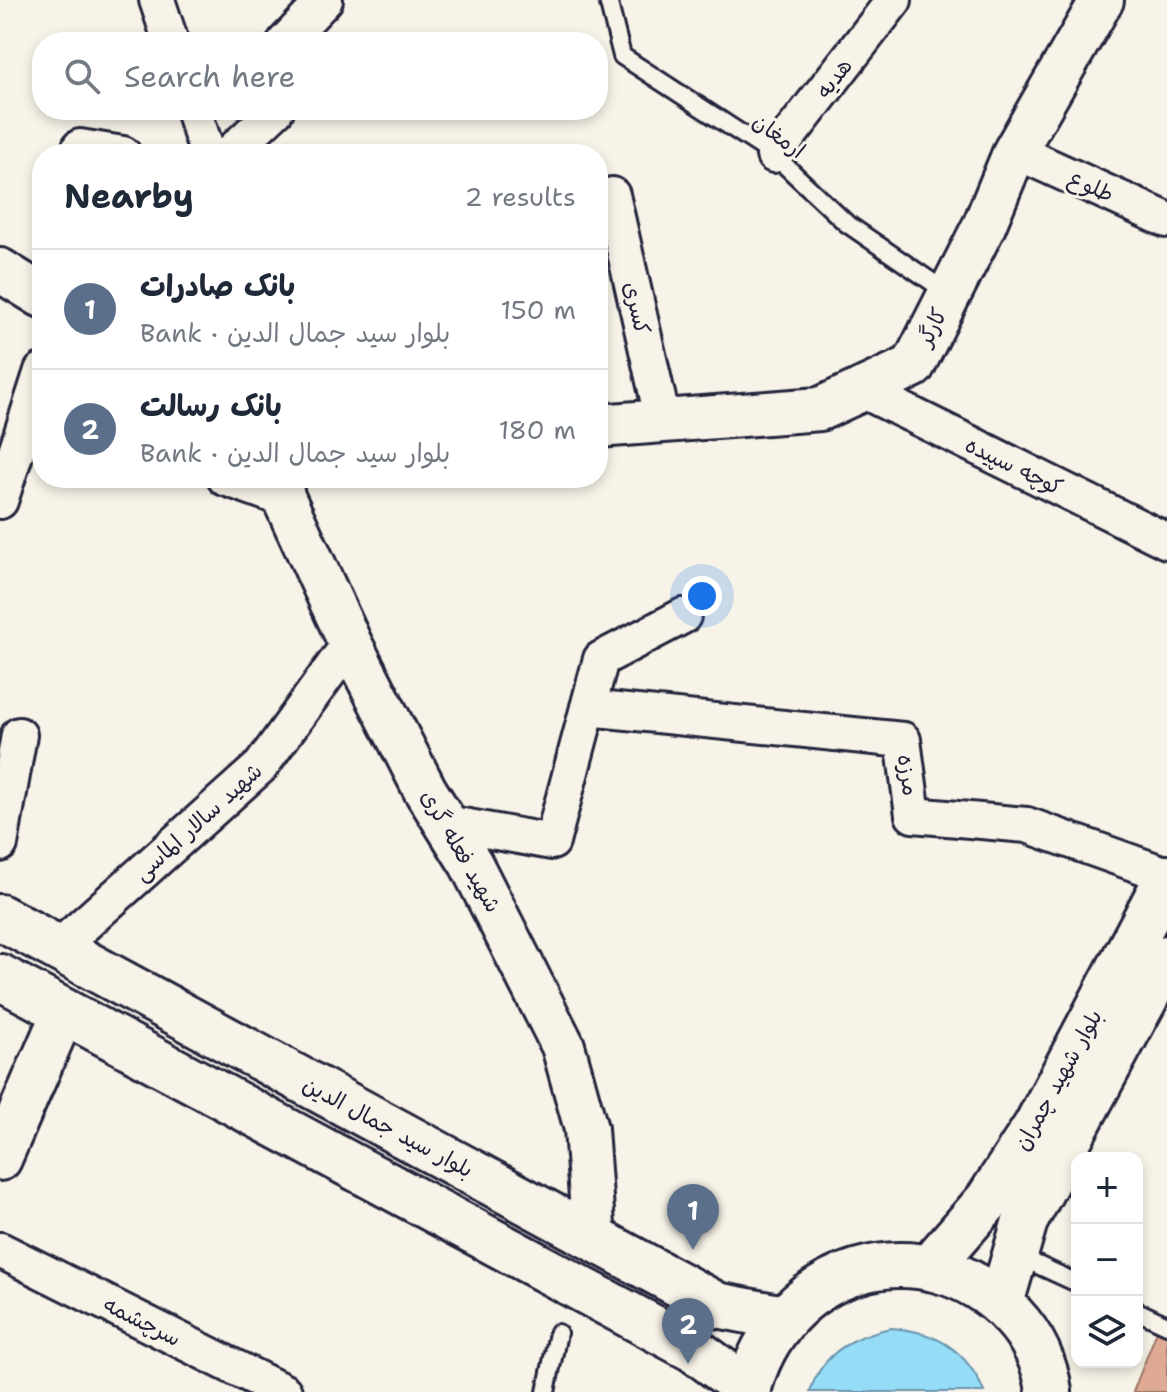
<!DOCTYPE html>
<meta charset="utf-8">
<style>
body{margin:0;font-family:"Shantell Sans","Playpen Sans Arabic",sans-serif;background:#f6f6f7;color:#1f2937}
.controls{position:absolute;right:24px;bottom:24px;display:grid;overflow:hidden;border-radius:16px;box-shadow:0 4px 12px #0003}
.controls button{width:72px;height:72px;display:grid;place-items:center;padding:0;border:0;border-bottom:2px solid #e0e1e3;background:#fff;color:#1f2937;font:40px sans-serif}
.you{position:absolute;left:702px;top:596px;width:28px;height:28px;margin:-20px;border:6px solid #fff;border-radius:50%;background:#1a73e8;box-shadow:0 0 0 12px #1a73e833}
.badge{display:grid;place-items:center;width:52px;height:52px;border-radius:50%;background:#1f6fb2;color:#fff;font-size:26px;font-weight:700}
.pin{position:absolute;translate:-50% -66px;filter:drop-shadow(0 2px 4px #0008)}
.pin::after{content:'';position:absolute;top:42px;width:28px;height:24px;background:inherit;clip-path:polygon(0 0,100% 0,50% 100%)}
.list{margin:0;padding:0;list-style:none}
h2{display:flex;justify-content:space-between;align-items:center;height:104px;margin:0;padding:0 32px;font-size:34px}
h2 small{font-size:26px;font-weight:400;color:#747a83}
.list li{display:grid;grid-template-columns:52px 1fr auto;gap:24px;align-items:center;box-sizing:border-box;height:120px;padding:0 32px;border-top:2px solid #e0e1e3}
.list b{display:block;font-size:30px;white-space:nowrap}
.list p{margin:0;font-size:26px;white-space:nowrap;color:#747a83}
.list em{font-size:26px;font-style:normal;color:#747a83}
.icon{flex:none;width:44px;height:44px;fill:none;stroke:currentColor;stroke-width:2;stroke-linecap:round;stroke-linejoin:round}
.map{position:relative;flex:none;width:1167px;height:1392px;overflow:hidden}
.search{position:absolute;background:#fff;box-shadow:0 4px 12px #0003;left:32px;top:32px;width:576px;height:88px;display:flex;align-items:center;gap:20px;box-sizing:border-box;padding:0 28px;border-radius:32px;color:#747a83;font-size:30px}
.panel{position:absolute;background:#fff;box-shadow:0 4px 12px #0003;left:32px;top:144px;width:576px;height:344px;border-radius:32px}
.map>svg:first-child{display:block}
</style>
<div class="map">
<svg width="1167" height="1392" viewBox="0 0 1167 1392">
<rect width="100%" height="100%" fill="#f7f3e8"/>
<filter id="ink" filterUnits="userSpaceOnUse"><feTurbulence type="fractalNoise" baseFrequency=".0125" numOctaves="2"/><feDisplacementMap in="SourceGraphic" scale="16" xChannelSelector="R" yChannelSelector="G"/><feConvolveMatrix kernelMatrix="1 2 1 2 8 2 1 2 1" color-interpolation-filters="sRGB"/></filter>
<g filter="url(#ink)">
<path fill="#95ddf7" stroke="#6792ac" stroke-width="2" d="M 891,1328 C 936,1331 967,1350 984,1392 L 810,1392 C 821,1354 854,1335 891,1328 Z"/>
<path fill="#dfaa94" stroke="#9c7768" stroke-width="2" d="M 1160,1323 L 1167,1327 L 1167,1392 L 1133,1392 Z"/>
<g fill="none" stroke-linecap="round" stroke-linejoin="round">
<g stroke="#22223b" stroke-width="22">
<g id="service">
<path d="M 608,0 L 622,56 L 774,155 L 846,223 L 948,293"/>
<path d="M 1016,1255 L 1077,1283"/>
<path d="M 1137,1311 L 1167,1325"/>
<path d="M 546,1392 L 558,1333"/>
</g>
</g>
<g stroke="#22223b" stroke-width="40">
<g id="minor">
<path d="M 157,0 L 171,42"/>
<path d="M 285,42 L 325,0"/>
<path d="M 193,110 L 208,154"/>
<path d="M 1015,151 L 1167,220"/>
<path d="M 79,154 L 80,147 L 123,154"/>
<path d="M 229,154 L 276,110"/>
<path d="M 774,155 L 894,0"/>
<path d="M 612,195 L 663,421"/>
<path d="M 862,390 L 1167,541"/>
<path d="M 225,478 L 284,499"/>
<path d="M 0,501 L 42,371"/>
<path d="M 588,708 L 903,740 L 913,815 L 1027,825 L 1167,875"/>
<path d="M 446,823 L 552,842 L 601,659 L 683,616"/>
<path d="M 0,844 L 19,735"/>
<path d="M 58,948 L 261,766 L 350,643"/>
<path d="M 0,1250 L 284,1392"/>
</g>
</g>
<g stroke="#22223b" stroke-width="48">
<g id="tertiary">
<path d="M 0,270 L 42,296"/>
<path d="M 598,426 L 820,409 L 913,366 L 984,226 L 1015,151 L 1102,0"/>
<path d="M 278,478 L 284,499 L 350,643 L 425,790 L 471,864 L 563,1046 L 586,1129 L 594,1239"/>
<path d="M 0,1159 L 64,1011"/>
</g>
</g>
<g stroke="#22223b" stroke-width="50">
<g id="secondary">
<path d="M 0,917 L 717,1305 L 784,1318"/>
<path d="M 0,977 L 693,1349 L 749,1390"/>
<path d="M 929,1268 L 988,1200 L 1036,1126 L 1167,878"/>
<path d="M 1001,1303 L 1025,1221 L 1167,958"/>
<path d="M 748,1392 C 777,1268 923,1220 1013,1316 C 1032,1336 1046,1364 1049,1392"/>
</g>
</g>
<use href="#service" stroke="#f7f3e8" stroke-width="16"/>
<use href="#minor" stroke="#f7f3e8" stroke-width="34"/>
<use href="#tertiary" stroke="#f7f3e8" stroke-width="42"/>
<use href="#secondary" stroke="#f7f3e8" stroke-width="44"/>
</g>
</g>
<g text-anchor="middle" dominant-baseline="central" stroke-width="6" stroke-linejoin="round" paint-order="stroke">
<g font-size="22" fill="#22223b" stroke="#f7f3e8">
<text transform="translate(834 78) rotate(-52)">هدیه</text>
<text transform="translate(779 136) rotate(37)">ارمغان</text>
<text transform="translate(1091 186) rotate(24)">طلوع</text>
<text transform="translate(637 308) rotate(77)">کسری</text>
<text transform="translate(932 327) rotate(-63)">کارگر</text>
<text transform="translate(1014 466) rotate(26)">کوچه سپیده</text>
<text transform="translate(908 775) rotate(82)">مرزه</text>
<text transform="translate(198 822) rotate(-42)">شهید سالار الماسی</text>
<text transform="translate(461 851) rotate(60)">شهید فعله گری</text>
<text transform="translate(1058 1080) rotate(-61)">بلوار شهید چمران</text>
<text transform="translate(388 1127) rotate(28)">بلوار سید جمال الدین</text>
<text transform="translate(142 1321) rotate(27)">سرچشمه</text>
</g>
</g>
</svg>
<div class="controls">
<button>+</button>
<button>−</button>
<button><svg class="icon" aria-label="layers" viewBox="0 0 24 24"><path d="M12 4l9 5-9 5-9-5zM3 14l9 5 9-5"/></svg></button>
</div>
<div class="you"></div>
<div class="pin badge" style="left:693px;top:1250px;background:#5c6f8a">1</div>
<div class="pin badge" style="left:688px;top:1364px;background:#5c6f8a">2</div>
<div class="search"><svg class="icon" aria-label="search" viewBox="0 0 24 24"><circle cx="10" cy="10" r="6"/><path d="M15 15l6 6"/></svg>Search here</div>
<section class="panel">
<h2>Nearby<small>2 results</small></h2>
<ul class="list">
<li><span class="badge" style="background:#5c6f8a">1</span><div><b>بانک صادرات</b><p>Bank · بلوار سید جمال الدین</p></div><em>150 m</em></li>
<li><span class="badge" style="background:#5c6f8a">2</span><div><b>بانک رسالت</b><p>Bank · بلوار سید جمال الدین</p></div><em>180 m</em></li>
</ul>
</section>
</div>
